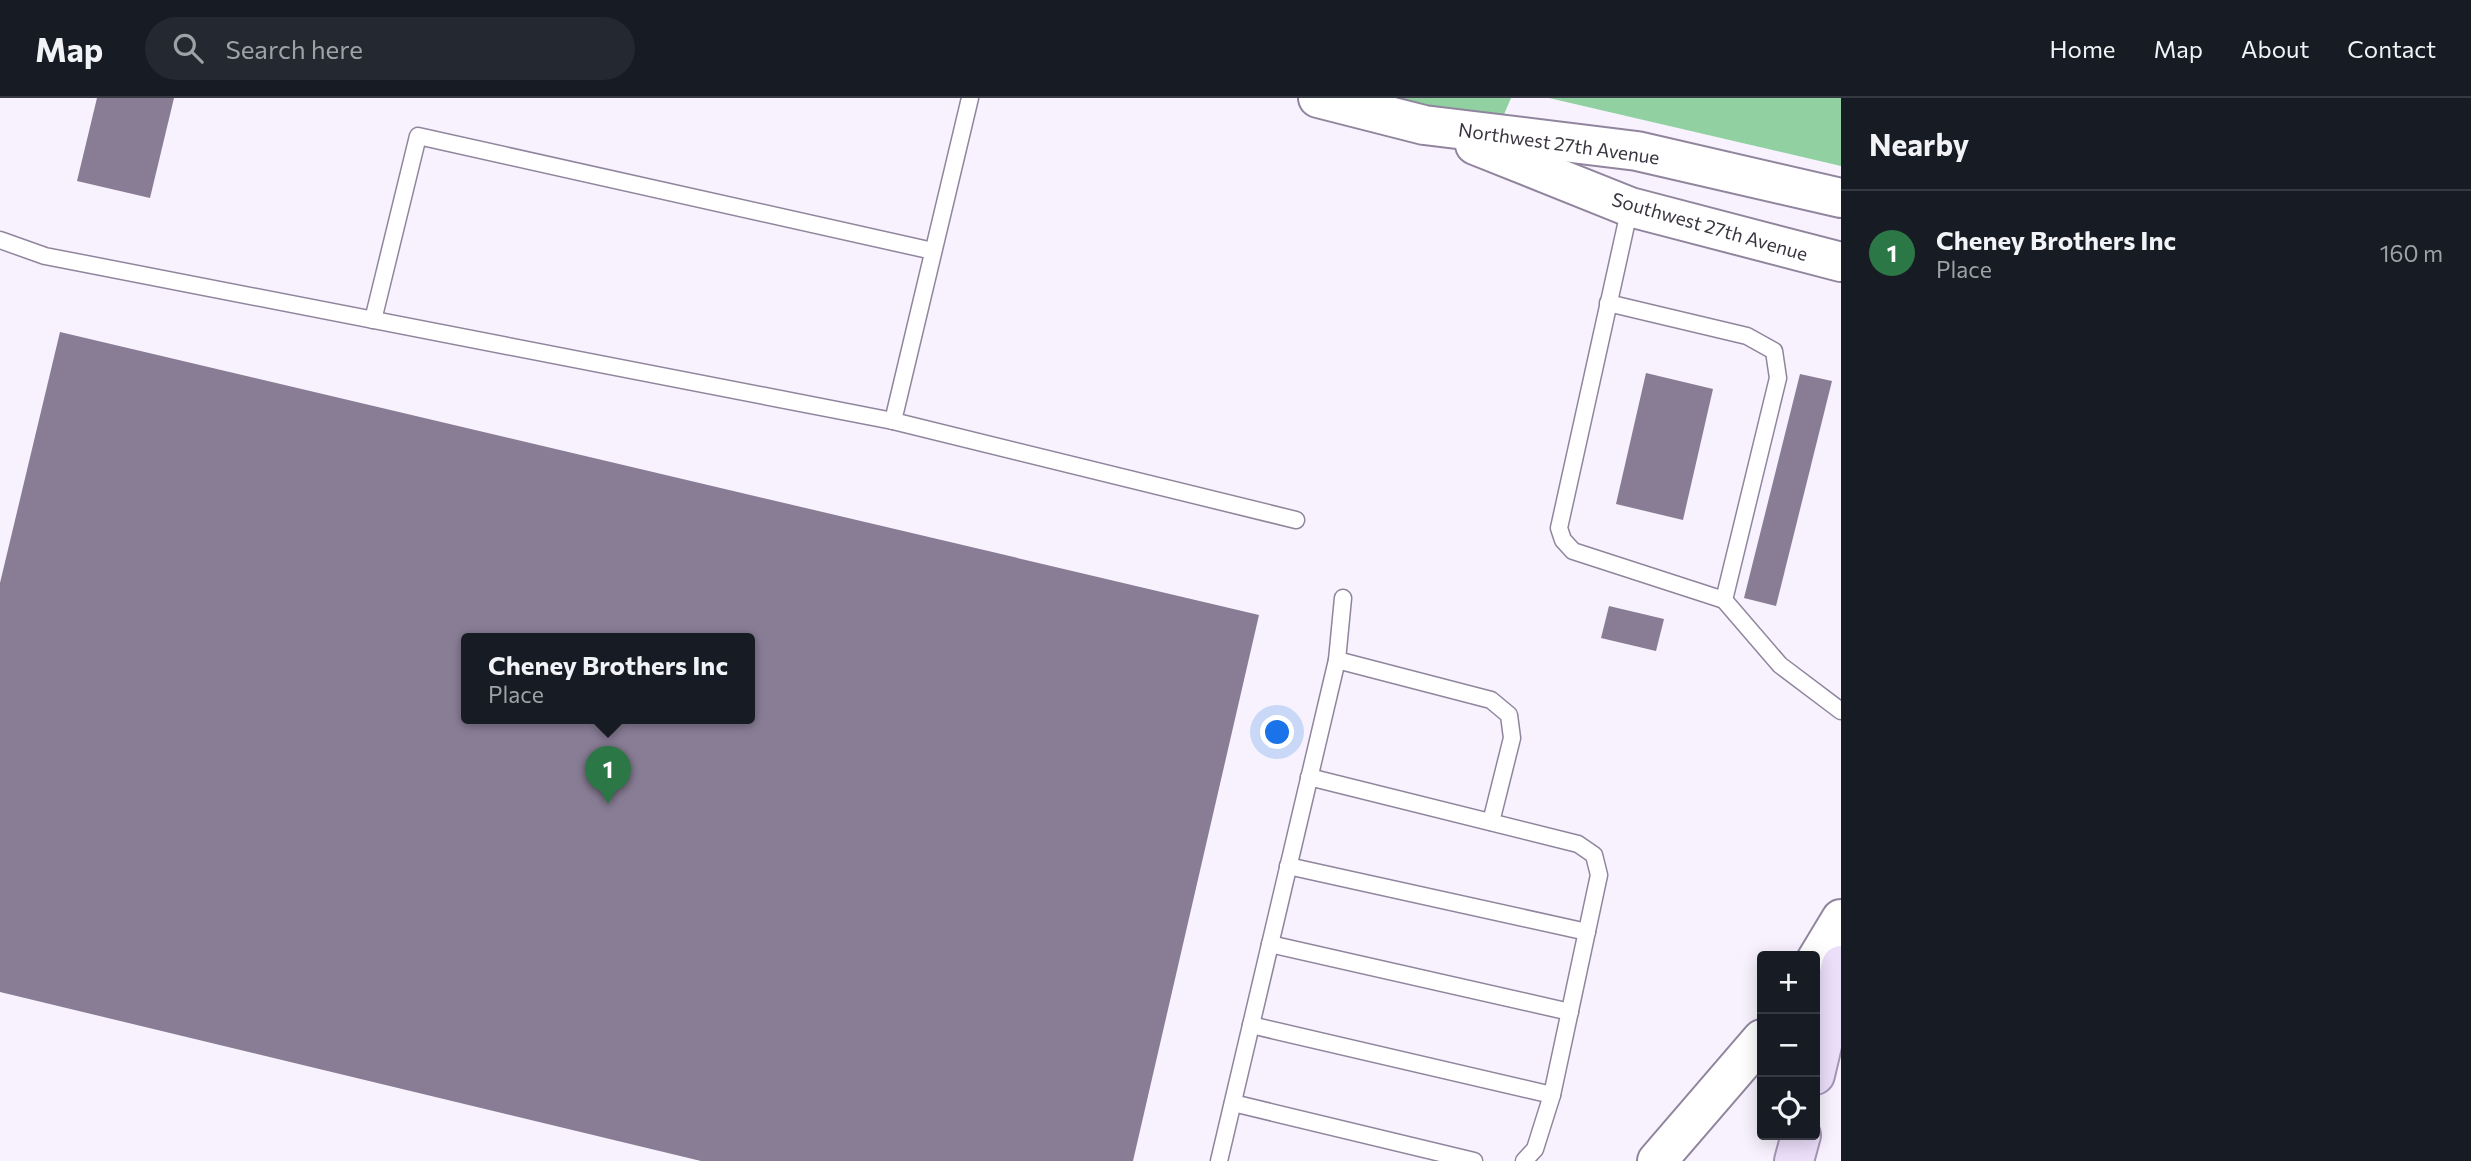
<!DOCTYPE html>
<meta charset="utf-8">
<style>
body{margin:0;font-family:Commissioner,sans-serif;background:#242831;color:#f1f3f6}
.controls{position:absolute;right:21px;bottom:21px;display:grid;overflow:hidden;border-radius:7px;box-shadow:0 4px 18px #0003}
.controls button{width:63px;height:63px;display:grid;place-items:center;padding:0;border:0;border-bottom:2px solid #363941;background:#171b24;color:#f1f3f6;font:35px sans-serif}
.you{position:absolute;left:1278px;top:635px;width:24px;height:24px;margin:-18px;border:5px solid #fff;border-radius:50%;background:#1a73e8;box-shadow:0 0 0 10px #1a73e833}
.badge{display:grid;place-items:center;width:46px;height:46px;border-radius:50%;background:#2c7746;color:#fff;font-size:23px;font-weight:700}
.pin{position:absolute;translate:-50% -58px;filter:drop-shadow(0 2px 4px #0008)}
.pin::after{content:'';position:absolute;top:37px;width:24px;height:21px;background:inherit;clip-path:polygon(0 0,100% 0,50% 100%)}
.popup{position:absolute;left:461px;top:535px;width:294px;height:91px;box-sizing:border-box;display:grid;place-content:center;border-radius:7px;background:#171b24;filter:drop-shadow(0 2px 5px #0005);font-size:23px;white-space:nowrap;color:#9ea1a6}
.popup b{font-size:26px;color:#f1f3f6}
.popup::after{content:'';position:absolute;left:50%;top:100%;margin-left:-14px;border:14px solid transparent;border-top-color:#171b24}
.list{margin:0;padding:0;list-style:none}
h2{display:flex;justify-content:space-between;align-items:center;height:91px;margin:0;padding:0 28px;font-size:30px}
h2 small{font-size:23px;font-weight:400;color:#9ea1a6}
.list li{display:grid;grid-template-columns:46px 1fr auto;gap:21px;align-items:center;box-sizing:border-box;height:126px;padding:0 28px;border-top:2px solid #363941}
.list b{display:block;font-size:26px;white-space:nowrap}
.list p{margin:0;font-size:23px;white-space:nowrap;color:#9ea1a6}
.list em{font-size:23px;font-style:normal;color:#9ea1a6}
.icon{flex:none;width:38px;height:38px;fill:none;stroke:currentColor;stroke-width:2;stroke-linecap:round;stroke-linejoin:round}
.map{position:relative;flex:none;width:1841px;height:1063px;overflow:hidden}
header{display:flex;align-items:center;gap:42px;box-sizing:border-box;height:98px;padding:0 35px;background:#171b24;border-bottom:2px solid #363941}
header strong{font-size:33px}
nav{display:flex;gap:38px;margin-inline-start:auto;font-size:24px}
.search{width:490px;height:63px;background:#242831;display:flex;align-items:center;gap:18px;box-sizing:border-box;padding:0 24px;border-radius:38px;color:#9ea1a6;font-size:26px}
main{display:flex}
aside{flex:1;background:#171b24}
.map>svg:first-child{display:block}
</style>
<header>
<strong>Map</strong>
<div class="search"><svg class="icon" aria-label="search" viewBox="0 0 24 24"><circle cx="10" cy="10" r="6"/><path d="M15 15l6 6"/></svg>Search here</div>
<nav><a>Home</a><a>Map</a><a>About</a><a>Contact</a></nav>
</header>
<main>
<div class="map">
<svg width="1841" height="1063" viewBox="0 0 1841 1063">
<rect width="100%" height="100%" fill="#f7f2fd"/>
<g fill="#91d0a1">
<path d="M 1377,0 L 1511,0 L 1502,21 Z"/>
<path d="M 1549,0 L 1841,0 L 1841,68 Z"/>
</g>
<g fill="#887d95" fill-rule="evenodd">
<path d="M 97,0 L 174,0 L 150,100 L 77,83 Z"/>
<path d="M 60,234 L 1259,517 L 1133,1063 L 701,1063 L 0,894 L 0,485 ZM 466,540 L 750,540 L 750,620 L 466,620 Z"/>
<path d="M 1646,275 L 1713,291 L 1683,422 L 1616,406 Z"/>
<path d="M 1800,276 L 1832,283 L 1776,508 L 1744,500 Z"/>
<path d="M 1609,508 L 1664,521 L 1656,553 L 1601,540 Z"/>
</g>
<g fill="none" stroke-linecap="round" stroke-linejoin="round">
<g stroke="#91859e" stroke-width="19">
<g id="service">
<path d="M 970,0 L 893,323 L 1296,422"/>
<path d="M 1630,109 L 1559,430 L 1563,442 L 1573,453 L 1724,502 L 1780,567 L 1841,613"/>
<path d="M 0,142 L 45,158 L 893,323"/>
<path d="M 1608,205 L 1747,238 L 1774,253 L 1778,280 L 1724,502"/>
<path d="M 373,222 L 418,38 L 933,153"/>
<path d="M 1337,562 L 1491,602 L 1509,617 L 1512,640 L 1491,724"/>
<path d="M 1309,679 L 1578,746 L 1594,757 L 1599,777 L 1552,997 L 1535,1051 L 1524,1063"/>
<path d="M 1288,768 L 1587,834"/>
<path d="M 1270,846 L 1570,914"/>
<path d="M 1251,927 L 1552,997"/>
<path d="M 1233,1005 L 1474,1063"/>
<path d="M 1219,1063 L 1337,562 L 1343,500"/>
</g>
</g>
<g stroke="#91859e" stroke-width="42">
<g id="tertiary">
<path d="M 1815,864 L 1841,821"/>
<path d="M 1657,1063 L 1762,941"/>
</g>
</g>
<g stroke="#91859e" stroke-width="42">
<g id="secondary">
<path d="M 1318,0 L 1424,27 L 1637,53 L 1841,100"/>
<path d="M 1475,47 L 1630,109 L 1841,164"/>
</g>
</g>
<g stroke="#a495b6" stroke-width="42">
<g id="primary">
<path d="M 1815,977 L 1841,867"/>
<path d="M 1794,1063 L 1801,1037"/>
</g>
</g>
<use href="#service" stroke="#fff" stroke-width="16"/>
<use href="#tertiary" stroke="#fff" stroke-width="38"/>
<use href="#secondary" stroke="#fff" stroke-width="38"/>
<use href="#primary" stroke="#ebdffa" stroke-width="38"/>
</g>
<g text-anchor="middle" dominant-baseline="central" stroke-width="5" stroke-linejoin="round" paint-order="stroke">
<g font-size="19" fill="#3a3540" stroke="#fff">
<text transform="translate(1559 45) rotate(8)">Northwest 27th Avenue</text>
<text transform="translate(1710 128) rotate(16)">Southwest 27th Avenue</text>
</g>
</g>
</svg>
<div class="controls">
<button>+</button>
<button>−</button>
<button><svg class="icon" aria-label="locate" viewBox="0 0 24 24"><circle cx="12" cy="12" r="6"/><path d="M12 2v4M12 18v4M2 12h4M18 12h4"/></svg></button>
</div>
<div class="you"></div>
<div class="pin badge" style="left:608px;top:706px">1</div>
<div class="popup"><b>Cheney Brothers Inc</b>Place</div>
</div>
<aside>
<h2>Nearby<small></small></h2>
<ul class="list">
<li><span class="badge">1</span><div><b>Cheney Brothers Inc</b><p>Place</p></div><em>160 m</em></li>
</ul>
</aside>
</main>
